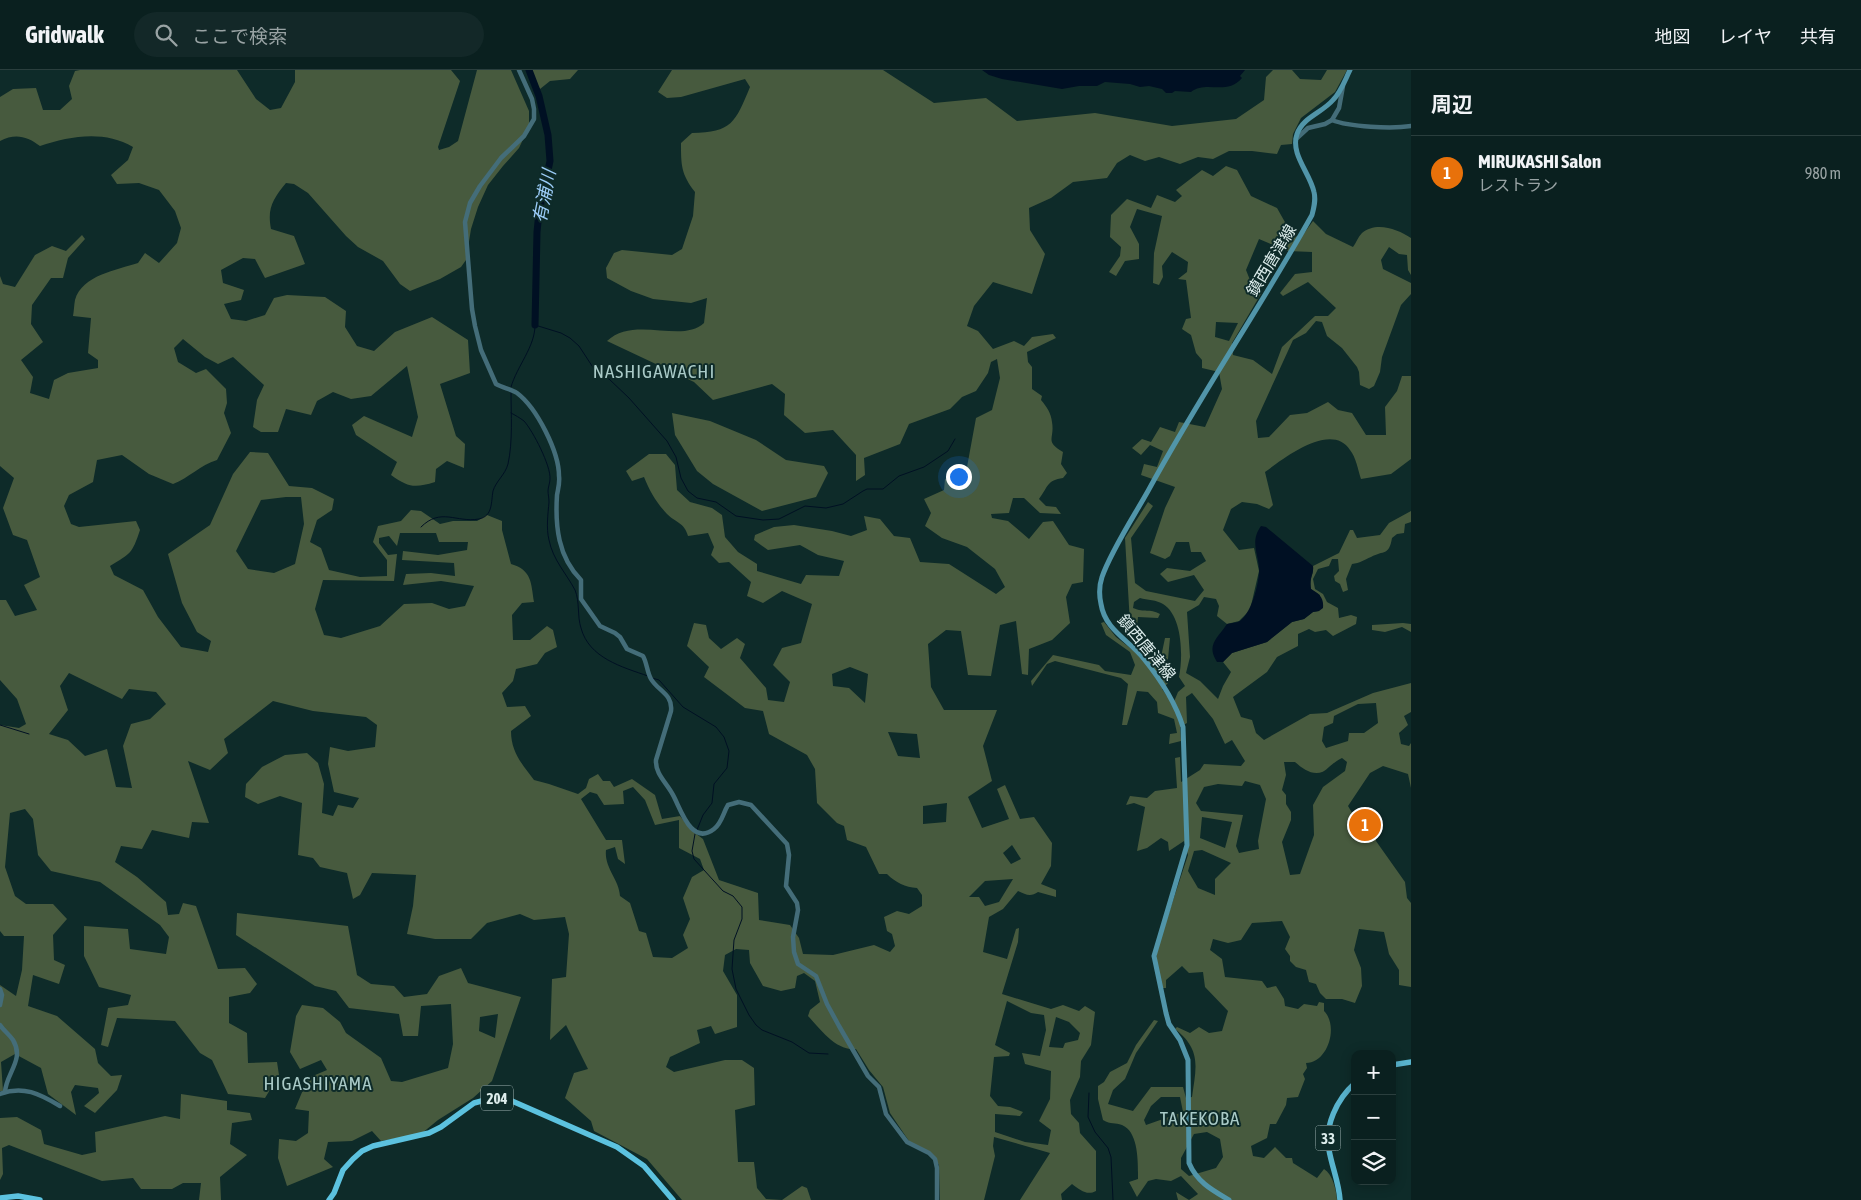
<!DOCTYPE html>
<html lang="ja">
<meta charset="utf-8">
<style>
body{margin:0;font-family:"Asap Condensed","Noto Sans JP",sans-serif;background:#132828;color:#f1f3f6}
.controls{position:absolute;right:15px;bottom:15px;display:grid;overflow:hidden;border-radius:10px;box-shadow:0 2px 12px #0003}
.controls button{width:45px;height:45px;display:grid;place-items:center;padding:0;border:0;border-bottom:1px solid #2a3e3d;background:#0a201f;color:#f1f3f6;font:25px sans-serif}
.you{position:absolute;left:958px;top:406px;width:18px;height:18px;margin:-12px;border:4px solid #fff;border-radius:50%;background:#1a73e8;box-shadow:0 0 0 8px #1a73e833}
.badge{display:grid;place-items:center;width:32px;height:32px;border-radius:50%;background:#0b8043;color:#fff;font-size:16px;font-weight:700}
.pin{position:absolute;translate:-50% -50%;border:2px solid #fff;box-shadow:0 1px 5px #0006}
.list{margin:0;padding:0;list-style:none}
h2{display:flex;justify-content:space-between;align-items:center;height:65px;margin:0;padding:0 20px;font-size:21px}
h2 small{font-size:16px;font-weight:400;color:#99a3a4}
.list li{display:grid;grid-template-columns:32px 1fr auto;gap:15px;align-items:center;box-sizing:border-box;height:75px;padding:0 20px;border-top:1px solid #2a3e3d}
.list b{display:block;font-size:19px;white-space:nowrap}
.list p{margin:0;font-size:16px;white-space:nowrap;color:#99a3a4}
.list em{font-size:16px;font-style:normal;color:#99a3a4}
.icon{flex:none;width:28px;height:28px;fill:none;stroke:currentColor;stroke-width:2;stroke-linecap:round;stroke-linejoin:round}
.map{position:relative;flex:none;width:1411px;height:1130px;overflow:hidden}
header{display:flex;align-items:center;gap:30px;box-sizing:border-box;height:70px;padding:0 25px;background:#0a201f;border-bottom:1px solid #2a3e3d}
header strong{font-size:24px}
nav{display:flex;gap:28px;margin-inline-start:auto;font-size:18px}
.search{width:350px;height:45px;background:#132828;display:flex;align-items:center;gap:12px;box-sizing:border-box;padding:0 18px;border-radius:28px;color:#99a3a4;font-size:19px}
main{display:flex}
aside{flex:1;background:#0a201f}
.map>svg:first-child{display:block}
</style>
<header>
<strong>Gridwalk</strong>
<div class="search"><svg class="icon" aria-label="search" viewBox="0 0 24 24"><circle cx="10" cy="10" r="6"/><path d="M15 15l6 6"/></svg>ここで検索</div>
<nav><a>地図</a><a>レイヤ</a><a>共有</a></nav>
</header>
<main>
<div class="map">
<svg width="1411" height="1130" viewBox="0 0 1411 1130">
<rect width="100%" height="100%" fill="#0e2b29"/>
<g fill="#475a3e" fill-rule="evenodd">
<path d="M 80,0 L 237,0 L 256,29 L 270,40 L 281,38 L 295,12 L 295,0 L 451,0 L 460,11 L 438,77 L 439,80 L 449,77 L 458,71 L 477,0 L 511,0 L 529,41 L 529,57 L 519,78 L 503,96 L 488,115 L 478,137 L 471,159 L 466,190 L 461,197 L 440,209 L 410,221 L 400,214 L 383,191 L 358,177 L 346,166 L 308,123 L 294,114 L 286,113 C 273,129 267,138 271,159 L 294,166 L 305,194 L 265,208 L 255,189 L 243,188 L 221,200 L 223,213 L 244,220 L 241,230 L 224,234 L 231,249 L 246,251 L 265,245 L 274,228 L 287,225 L 325,227 L 346,241 L 345,257 L 357,276 L 374,281 L 395,262 L 432,247 L 468,270 L 470,303 L 440,314 L 456,366 L 465,374 L 464,398 L 447,391 L 436,399 L 435,412 C 415,418 409,418 391,405 L 397,392 L 356,365 L 352,355 L 364,346 L 412,367 L 418,347 L 407,296 L 371,326 L 351,329 L 333,322 L 317,331 L 311,345 L 286,339 L 278,362 L 261,362 L 253,357 L 257,330 L 264,315 L 233,287 L 218,294 L 205,287 L 183,269 L 174,278 L 178,292 L 196,303 L 206,299 L 226,319 L 227,333 L 224,343 L 231,363 L 217,390 C 200,395 189,408 173,414 L 149,404 L 122,385 L 97,390 L 93,412 L 69,425 L 64,436 L 71,454 L 79,457 L 136,451 L 140,460 C 132,484 131,483 110,496 L 114,505 L 143,520 L 158,547 L 181,577 L 208,582 L 211,571 L 197,562 L 182,533 L 168,484 L 210,455 L 233,404 L 250,382 L 268,383 L 289,416 L 312,418 L 334,429 L 332,440 L 317,450 L 310,472 L 321,478 L 329,500 L 360,507 L 387,506 L 387,490 L 373,472 L 378,456 L 401,451 L 411,440 L 421,441 L 440,454 L 453,451 L 477,451 L 487,445 L 502,451 L 502,460 L 511,494 C 532,500 531,513 534,532 L 522,533 L 512,545 L 513,570 L 530,570 L 547,556 L 553,560 L 557,577 L 545,583 L 537,594 L 516,599 L 513,611 L 502,623 L 507,637 L 525,636 L 531,646 L 511,661 C 511,682 522,694 534,710 L 549,714 L 578,724 L 586,718 L 589,709 L 598,704 L 603,711 L 610,711 L 614,717 L 632,709 L 655,725 L 662,749 L 680,746 L 691,760 L 703,769 L 719,810 L 758,823 L 759,850 L 790,855 L 799,868 L 803,884 L 833,885 L 874,875 L 890,882 L 895,876 L 892,864 L 887,861 L 884,847 L 897,841 L 909,844 L 922,836 L 922,825 L 917,818 C 905,817 896,813 887,804 L 879,804 L 866,777 L 847,770 L 844,756 L 837,753 L 817,733 L 815,699 L 807,685 L 769,664 L 763,641 L 745,638 L 704,607 L 709,597 L 687,576 L 694,553 L 706,555 L 709,568 L 721,579 L 737,568 L 745,574 L 740,588 L 766,618 L 768,630 L 784,632 L 790,612 L 773,595 L 782,578 L 801,573 L 812,534 L 782,521 L 763,533 L 747,526 L 751,512 L 729,492 L 719,493 L 711,485 L 714,477 L 708,463 L 688,466 C 684,452 676,453 667,444 C 656,432 650,422 644,407 L 632,411 L 626,401 L 649,384 L 666,384 L 675,395 L 677,420 L 690,432 L 712,438 L 722,445 L 725,467 L 738,482 L 757,494 L 757,501 L 801,514 L 806,505 L 839,506 L 844,491 L 818,485 L 800,475 L 768,480 L 754,470 L 755,465 L 774,457 L 794,455 L 832,461 L 851,466 L 867,460 L 864,446 L 880,449 L 894,466 L 910,468 L 920,492 L 949,494 L 996,524 L 1005,517 L 995,499 L 967,477 L 942,468 L 925,456 L 931,443 L 924,429 L 944,420 L 945,409 L 967,397 L 976,348 L 992,340 L 1000,308 L 997,289 L 991,292 L 988,303 L 976,321 L 962,327 L 950,339 L 909,354 L 900,374 L 864,388 L 865,405 L 856,411 L 856,385 L 833,360 L 805,363 L 784,345 L 785,324 L 772,314 L 713,330 L 694,312 L 607,271 C 634,245 682,274 704,253 L 707,228 L 691,233 L 653,229 L 631,221 L 607,208 L 606,198 L 614,183 L 622,180 L 672,185 L 682,179 L 693,146 L 695,122 C 681,104 681,95 681,73 L 692,63 C 732,62 735,53 750,17 L 745,9 L 681,27 L 667,28 L 658,22 L 672,0 L 883,0 L 934,33 L 986,28 L 1017,51 L 1095,43 L 1172,56 L 1236,49 L 1264,30 L 1266,7 L 1273,0 L 1292,0 L 1300,9 L 1321,10 L 1327,0 L 1347,0 L 1335,22 L 1301,48 L 1293,64 L 1292,74 L 1281,75 L 1277,84 L 1252,81 L 1229,81 L 1213,89 L 1198,87 L 1180,94 L 1159,87 L 1145,91 L 1130,85 L 1117,93 L 1107,108 L 1073,112 L 1051,128 L 1029,138 L 1030,160 L 1045,184 L 1032,224 L 993,212 L 974,236 L 967,256 L 978,261 L 993,279 L 1014,271 L 1024,276 L 1032,267 L 1053,264 L 1056,268 L 1027,282 L 1028,292 L 1032,297 L 1032,319 L 1042,326 L 1041,330 C 1047,337 1051,343 1052,352 C 1055,369 1044,371 1063,382 L 1061,394 L 1067,403 L 1063,408 C 1047,410 1048,417 1039,429 L 1046,436 L 1056,437 L 1061,444 L 1040,443 L 1024,428 L 1013,428 L 1009,443 L 991,444 L 992,448 L 1008,451 L 1029,469 L 1043,452 L 1053,451 L 1069,475 L 1084,479 L 1083,512 L 1072,514 L 1066,527 L 1070,553 L 1052,570 L 1029,579 L 1028,605 L 1022,604 L 1016,551 L 1000,555 L 991,606 L 968,605 L 961,561 L 946,560 L 928,574 L 931,617 L 944,640 L 997,640 L 983,676 L 992,711 L 968,727 L 982,758 L 1009,749 L 997,719 L 1005,715 L 1020,749 L 1034,747 L 1052,773 L 1051,796 L 1041,814 L 1056,820 L 1056,827 L 1038,822 C 1031,827 1026,825 1018,821 L 1003,839 L 989,847 L 983,882 L 1007,889 L 1016,859 L 1019,858 L 1018,872 L 1002,924 L 1051,939 L 1063,935 L 1079,941 L 1085,936 L 1095,942 L 1091,975 L 1081,991 L 1080,1007 L 1070,1030 L 1071,1044 L 1079,1053 L 1080,1063 L 1096,1081 L 1096,1121 C 1087,1126 1080,1120 1072,1114 L 1061,1124 L 1062,1130 L 1020,1130 L 1050,1083 L 994,1067 L 993,1076 L 995,1086 L 984,1130 L 940,1130 L 939,1095 L 932,1084 L 911,1074 L 890,1043 L 883,1017 L 869,1000 L 856,979 C 836,981 821,960 808,946 L 810,940 L 820,932 L 815,911 L 804,903 L 797,906 L 795,918 L 781,921 L 763,916 L 750,893 L 749,880 L 736,879 L 725,885 L 723,901 L 737,925 L 737,957 L 715,964 L 711,956 L 697,960 L 700,973 L 670,987 L 666,997 L 674,1002 L 725,990 L 742,990 L 754,998 L 755,1035 L 735,1040 L 738,1092 L 754,1092 L 757,1118 L 766,1129 L 782,1130 L 802,1116 L 807,1118 L 811,1130 L 682,1130 L 647,1089 L 594,1061 L 591,1051 L 565,1028 L 574,1003 L 588,999 L 566,955 L 550,970 L 552,909 L 566,907 L 569,864 L 565,847 L 534,850 L 520,844 L 487,853 L 471,869 L 435,869 L 407,864 L 413,836 L 416,805 L 372,803 L 360,825 L 353,829 L 347,803 L 320,797 L 313,788 L 298,785 L 302,733 L 280,726 L 258,734 L 245,727 L 246,714 L 262,697 L 285,685 L 307,683 L 318,693 L 324,714 L 322,743 L 333,746 L 338,735 L 353,738 L 359,728 L 334,722 L 328,694 L 330,677 L 348,681 L 375,677 L 377,655 L 366,647 L 313,641 L 273,631 L 224,669 L 228,683 L 210,700 L 188,691 L 209,753 L 192,752 L 189,768 L 152,760 L 142,779 L 121,776 L 115,792 L 137,807 L 166,832 L 168,845 L 179,844 L 183,833 L 196,836 L 218,899 L 245,898 L 257,914 L 250,923 L 229,927 L 229,953 L 247,963 L 248,993 L 277,992 L 279,1005 L 265,1028 L 228,1024 L 212,990 L 200,983 L 175,951 L 117,948 L 108,977 L 101,975 L 108,938 L 128,935 L 131,925 L 99,917 L 84,886 L 84,856 L 128,859 L 130,879 L 166,884 L 169,867 L 160,855 L 100,812 L 51,801 L 38,785 L 33,749 L 25,739 L 10,743 L 5,797 L 15,826 L 26,834 L 53,834 L 67,849 L 53,865 L 54,890 L 65,895 L 59,914 L 33,905 L 28,936 L 57,946 L 95,979 L 98,993 L 111,1006 L 122,1005 L 117,1020 L 95,1043 L 84,1036 L 99,1023 L 98,1018 L 75,1015 L 71,1022 L 76,1045 L 48,1024 L 41,998 L 15,984 L 1,992 L 3,1021 L 0,1021 L 0,915 L 16,926 L 22,900 L 24,866 L 4,866 L 0,861 L 0,655 L 19,658 L 26,654 L 17,629 L 0,610 L 0,530 L 6,530 L 15,546 L 37,540 L 24,515 L 40,507 L 27,470 L 13,465 L 3,438 L 14,408 L 0,396 L 0,206 L 3,214 L 15,217 L 35,185 L 52,176 L 66,181 L 82,165 L 85,169 L 68,188 L 63,208 L 51,208 L 32,235 L 31,254 L 43,272 L 21,290 L 33,307 L 30,323 L 49,329 L 54,310 L 68,303 L 98,298 L 98,290 L 88,283 L 91,248 L 73,246 C 74,241 74,235 75,230 C 82,205 117,200 138,193 L 145,183 L 159,193 L 177,173 L 181,158 L 175,141 L 159,120 L 139,113 L 117,114 L 111,105 L 128,90 L 133,77 C 104,60 70,66 40,76 C 27,66 15,63 0,71 L 0,27 L 13,19 L 36,18 L 43,40 L 60,40 L 72,29 L 69,16 L 75,1 ZM 286,427 L 301,427 L 304,454 L 295,494 L 274,503 L 248,499 L 236,481 L 261,430 ZM 400,463 L 436,463 L 439,472 L 468,472 L 467,480 L 438,485 L 403,481 L 402,490 L 454,493 L 455,506 L 431,503 L 406,504 L 403,515 L 441,511 L 474,516 L 465,536 L 449,539 L 432,533 L 404,534 L 380,556 L 341,568 L 324,565 L 315,539 L 323,510 L 394,511 L 397,484 L 388,485 L 379,473 L 379,468 L 389,466 L 397,476 ZM 850,597 L 868,604 L 865,633 L 849,618 L 833,616 L 832,604 ZM 69,603 L 122,629 L 129,619 L 156,622 L 166,634 L 150,649 L 131,654 L 123,676 L 132,718 L 116,717 L 107,679 L 85,686 L 68,670 L 49,664 L 68,640 L 60,616 ZM 888,662 L 917,664 L 920,688 L 898,686 ZM 633,717 L 645,730 L 655,755 L 679,750 L 679,778 L 700,789 L 704,800 L 692,807 L 683,828 L 690,849 L 683,865 L 688,878 L 672,888 L 653,887 L 646,863 L 639,861 L 630,833 L 620,826 C 619,809 604,798 606,780 L 615,777 L 618,789 L 625,794 L 622,770 L 606,770 L 581,729 L 590,722 L 597,724 L 604,735 L 624,734 L 623,721 ZM 947,733 L 946,752 L 923,754 L 923,736 ZM 1012,775 L 1021,789 L 1011,794 L 1003,783 ZM 1013,809 L 999,832 L 985,836 L 979,827 L 969,827 L 985,811 ZM 1007,931 L 1031,943 L 1044,945 L 1046,960 L 1040,986 L 1022,983 L 1025,994 L 1051,1001 L 1050,1029 L 1039,1051 L 1051,1060 L 1048,1075 L 1025,1072 L 995,1062 L 995,1044 L 1020,1046 L 1023,1042 L 1010,1037 L 998,1036 L 990,1026 L 994,987 L 1009,986 L 1010,983 L 995,975 ZM 1056,947 L 1069,952 L 1080,963 L 1078,970 L 1065,973 L 1063,978 L 1049,977 Z"/>
<path d="M 527,0 L 578,0 L 570,9 L 550,11 L 540,19 Z"/>
<path d="M 1226,96 L 1237,100 L 1251,126 L 1277,138 L 1290,161 L 1300,169 L 1313,151 L 1326,164 L 1353,177 C 1356,173 1358,167 1362,163 C 1376,151 1398,159 1411,168 L 1411,205 L 1408,200 L 1407,185 L 1399,184 L 1389,177 L 1381,190 L 1383,199 L 1411,213 L 1411,224 L 1401,235 L 1382,287 L 1380,302 L 1374,316 L 1369,319 L 1360,315 L 1359,302 L 1357,297 L 1342,278 L 1327,266 L 1322,252 L 1316,251 L 1306,263 L 1293,270 L 1256,351 L 1258,368 L 1269,367 L 1290,345 L 1307,343 L 1328,332 L 1338,340 L 1352,343 L 1366,365 L 1386,365 L 1385,337 L 1397,321 L 1402,306 L 1411,306 L 1411,389 L 1391,404 L 1361,409 C 1358,400 1356,387 1350,380 C 1331,351 1283,389 1265,402 L 1273,435 L 1269,439 L 1257,434 L 1242,432 L 1231,439 L 1223,460 L 1239,480 L 1254,478 L 1259,501 L 1250,540 L 1239,551 L 1227,554 L 1217,546 L 1219,536 L 1216,529 L 1204,527 L 1199,535 L 1187,542 L 1190,587 L 1186,603 L 1200,611 L 1218,629 L 1223,616 L 1231,602 L 1223,592 L 1232,583 L 1267,572 L 1292,552 L 1304,549 L 1313,542 L 1319,541 L 1320,525 L 1311,519 C 1309,507 1314,505 1313,496 L 1339,483 L 1350,460 L 1353,460 L 1357,468 L 1380,465 L 1389,453 L 1411,441 L 1411,452 L 1405,454 L 1404,463 L 1397,464 L 1392,468 C 1389,486 1384,480 1371,487 C 1364,490 1360,493 1352,494 L 1346,509 L 1348,520 L 1343,522 L 1340,514 L 1335,511 L 1334,506 L 1339,501 L 1338,489 L 1332,489 L 1329,496 L 1318,499 L 1313,509 L 1315,519 L 1323,524 L 1327,532 L 1338,538 L 1339,548 L 1351,545 L 1357,547 L 1356,554 L 1333,566 L 1326,560 L 1315,562 L 1309,559 L 1298,564 L 1298,576 L 1277,587 L 1267,602 L 1233,627 L 1241,647 L 1252,650 L 1256,663 L 1264,670 L 1310,644 L 1327,643 L 1373,623 L 1411,613 L 1411,642 L 1404,646 L 1408,655 L 1399,663 L 1401,674 L 1409,676 L 1411,673 L 1411,718 L 1408,704 L 1383,696 L 1370,703 L 1348,736 L 1354,746 L 1363,750 L 1377,763 L 1376,771 L 1405,812 L 1407,828 L 1411,833 L 1411,917 L 1399,915 L 1399,900 L 1389,884 L 1384,862 L 1359,859 L 1354,880 L 1361,898 L 1362,916 L 1355,933 L 1342,929 L 1326,929 L 1320,923 L 1316,914 L 1309,912 L 1306,900 L 1296,897 L 1290,891 L 1290,886 L 1285,879 L 1290,867 L 1282,851 L 1252,853 L 1241,870 L 1228,873 L 1213,869 L 1210,880 L 1222,889 L 1225,907 L 1262,911 L 1267,918 L 1276,916 L 1284,929 L 1285,936 L 1298,939 L 1304,934 L 1317,936 L 1319,932 L 1324,933 L 1324,941 C 1339,956 1328,993 1306,993 L 1307,998 L 1303,1004 L 1305,1009 L 1298,1027 L 1287,1028 L 1286,1035 L 1276,1054 L 1270,1054 L 1267,1068 L 1251,1076 L 1253,1086 L 1264,1088 L 1275,1077 L 1286,1088 L 1292,1088 L 1293,1093 L 1317,1108 L 1324,1099 C 1333,1105 1336,1119 1337,1130 L 1178,1130 L 1176,1122 L 1189,1130 L 1198,1124 L 1181,1106 L 1171,1111 L 1156,1109 L 1148,1111 L 1137,1127 L 1129,1112 L 1138,1109 C 1138,1093 1139,1062 1122,1055 C 1115,1052 1111,1055 1103,1050 L 1098,1029 L 1098,1016 L 1104,1012 L 1110,1002 L 1127,993 L 1136,975 L 1154,950 L 1158,951 L 1136,983 L 1125,1009 L 1113,1020 L 1108,1034 L 1133,1041 L 1151,1017 L 1183,1017 L 1186,1028 L 1192,1027 C 1196,998 1202,980 1175,959 L 1177,957 L 1190,963 L 1199,957 L 1209,963 L 1222,961 L 1228,941 L 1205,917 L 1203,902 L 1189,903 L 1182,896 L 1166,910 L 1166,918 L 1162,918 L 1156,889 L 1158,876 L 1188,785 L 1184,771 L 1169,781 L 1168,772 L 1161,768 L 1147,778 L 1137,781 L 1145,737 L 1134,733 L 1126,735 L 1130,726 L 1147,728 L 1155,721 L 1177,718 L 1175,688 L 1180,687 L 1181,712 L 1200,700 L 1204,694 L 1241,696 L 1245,691 L 1232,670 L 1225,674 L 1213,649 L 1192,623 L 1186,627 L 1187,653 L 1180,657 L 1181,671 L 1169,674 L 1170,664 L 1177,663 L 1174,649 L 1158,643 L 1157,632 L 1148,622 L 1137,621 L 1127,655 L 1122,655 L 1128,614 L 1121,608 L 1055,591 L 1047,594 L 1032,616 L 1031,611 L 1053,585 L 1099,595 L 1105,601 L 1131,605 L 1135,595 L 1130,582 L 1106,565 L 1101,553 L 1104,552 L 1116,567 L 1134,581 L 1143,577 L 1155,592 L 1161,587 L 1165,568 L 1170,568 L 1168,589 L 1158,598 L 1168,613 L 1162,619 L 1173,634 L 1178,622 L 1185,616 L 1179,607 C 1183,588 1183,546 1163,534 C 1157,530 1147,530 1140,528 L 1134,532 L 1133,538 C 1145,543 1149,538 1160,544 L 1158,548 L 1138,547 L 1137,556 L 1130,554 L 1125,468 L 1148,432 L 1153,436 L 1131,468 L 1135,513 L 1146,521 L 1195,531 L 1204,520 L 1194,505 L 1168,512 L 1160,504 L 1167,498 L 1190,501 L 1206,491 L 1201,482 L 1191,482 L 1189,472 L 1176,472 L 1170,486 L 1165,489 L 1150,483 L 1165,438 L 1175,417 L 1141,405 L 1144,394 L 1157,397 L 1163,381 L 1150,375 L 1141,385 L 1132,378 L 1142,369 L 1151,372 L 1160,357 L 1175,362 L 1179,352 L 1205,357 L 1222,319 L 1219,302 L 1202,298 L 1202,290 L 1196,283 L 1191,265 L 1182,259 L 1186,249 L 1191,248 L 1186,210 L 1178,209 L 1187,202 L 1188,192 L 1172,182 L 1162,196 L 1163,207 L 1159,215 L 1153,213 L 1154,183 L 1162,146 L 1137,139 L 1130,157 L 1139,174 L 1139,189 L 1125,191 L 1116,206 L 1109,202 L 1120,186 L 1121,177 L 1110,167 L 1111,145 L 1127,129 L 1151,138 L 1157,125 L 1175,132 L 1182,126 L 1176,120 L 1202,100 L 1213,106 ZM 1259,169 L 1288,181 L 1312,182 L 1312,202 L 1295,204 L 1280,223 L 1283,226 L 1308,212 L 1336,238 L 1328,246 L 1315,246 L 1282,277 L 1272,304 L 1253,290 L 1233,285 L 1232,273 L 1262,222 L 1252,215 L 1246,200 ZM 1216,252 L 1238,253 L 1229,271 L 1215,267 ZM 1376,633 L 1378,653 L 1364,663 L 1349,663 L 1348,671 L 1326,678 L 1322,671 L 1324,657 L 1333,653 L 1334,646 L 1358,634 ZM 1342,688 L 1347,692 L 1345,701 L 1323,717 L 1313,735 L 1314,765 L 1300,804 L 1290,805 L 1282,772 L 1291,750 L 1291,742 L 1286,734 L 1286,725 L 1282,720 L 1286,705 L 1284,692 L 1295,692 C 1305,701 1318,709 1329,697 C 1334,693 1336,691 1342,688 ZM 1245,711 L 1260,715 L 1266,729 L 1258,771 L 1259,779 L 1239,783 L 1236,776 L 1243,745 L 1201,741 L 1196,733 L 1204,717 L 1218,714 L 1242,716 ZM 1202,747 L 1232,752 L 1225,778 L 1200,768 ZM 1202,780 L 1231,793 L 1215,809 L 1215,825 L 1198,818 L 1188,801 L 1194,781 ZM 1161,1027 L 1180,1027 L 1183,1042 L 1146,1055 L 1144,1050 L 1151,1036 ZM 1207,1062 L 1220,1069 L 1223,1087 L 1216,1098 L 1189,1106 L 1181,1099 L 1181,1088 L 1194,1064 Z"/>
<path d="M 672,343 L 710,351 L 756,370 L 786,390 L 824,396 L 828,403 L 816,427 L 762,441 L 713,414 L 697,401 L 675,365 Z"/>
<path d="M 1403,553 L 1411,554 L 1411,562 L 1402,557 L 1385,562 L 1372,560 L 1372,555 Z"/>
<path d="M 237,843 L 348,856 L 357,905 L 371,914 L 394,916 L 404,927 L 427,924 L 439,906 L 461,898 L 468,913 L 521,927 L 492,1011 L 473,1028 L 438,1050 L 421,1064 L 381,1071 L 372,1061 L 352,1071 L 328,1072 L 324,1089 L 333,1097 L 287,1116 L 278,1088 L 279,1069 L 296,1071 L 308,1063 L 309,1041 L 295,1039 L 308,1008 L 327,1000 L 321,990 L 300,999 L 290,982 L 296,946 L 302,935 L 323,938 L 340,952 L 346,963 L 381,988 L 391,1011 L 402,1012 L 448,998 L 453,974 L 451,934 L 421,936 L 418,966 L 403,966 L 399,944 L 349,938 L 336,921 L 315,916 L 236,865 ZM 498,944 L 495,968 L 479,961 L 480,947 Z"/>
<path d="M 181,1024 L 227,1031 L 227,1040 L 250,1043 L 252,1050 L 232,1053 L 230,1074 L 247,1085 L 220,1107 L 221,1130 L 199,1130 L 201,1113 L 183,1113 L 172,1119 L 141,1119 L 133,1108 L 102,1111 L 9,1075 L 2,1078 L 3,1104 L 0,1110 L 0,1048 L 17,1047 L 41,1060 L 44,1074 L 82,1085 L 96,1082 L 95,1062 L 165,1046 L 180,1049 Z"/>
</g>
<g fill="#001023">
<path d="M 982,0 L 1245,0 L 1240,6 L 1242,8 C 1227,26 1206,10 1191,22 L 1175,21 L 1172,23 L 1166,23 L 1162,19 L 1149,16 L 1140,17 L 1130,14 L 1105,12 L 1097,16 L 1079,16 L 1062,19 L 1002,9 L 989,5 Z"/>
<path d="M 1261,456 L 1266,457 L 1313,496 C 1314,505 1309,507 1311,519 C 1319,524 1324,527 1323,538 L 1319,541 L 1313,542 L 1304,549 L 1292,552 L 1267,572 L 1232,583 L 1223,592 L 1217,592 C 1206,575 1217,569 1227,554 C 1230,553 1235,553 1238,552 C 1251,546 1260,511 1259,498 C 1258,483 1250,471 1261,456 Z"/>
</g>
<g fill="none" stroke-linecap="round" stroke-linejoin="round">
<g stroke="#001023" stroke-width="1">
<path d="M 511,317 C 517,296 535,277 535,255 L 561,263 L 570,268 L 579,276 L 596,302 L 609,309 L 629,328 L 667,371 L 676,387 L 681,408 L 688,421 L 697,428 L 716,432 L 736,446 L 763,450 L 779,449 L 805,436 L 826,438 L 843,434 L 863,421 L 867,419 L 883,419 L 899,406 L 924,397 L 948,381 L 955,369"/>
<path d="M 511,343 C 515,345 520,348 524,351 C 533,361 551,396 550,409 C 550,413 548,417 548,421 C 548,424 549,428 549,432 C 548,444 546,458 549,470 C 553,490 566,503 575,520 C 580,532 577,546 581,558 C 589,588 622,597 648,606"/>
<path d="M 421,457 C 441,437 456,453 479,449 C 493,446 491,432 493,421 C 496,411 505,405 508,394 C 513,371 511,345 511,321"/>
<path d="M 652,608 L 659,610 L 683,637 L 716,657 L 724,667 L 729,681 L 727,698 L 714,714 L 712,733 L 703,745 L 697,760"/>
<path d="M 0,655 L 29,664"/>
<path d="M 695,764 L 692,781 L 694,789 L 723,821 L 733,826 L 742,837 L 742,849 L 734,870 L 732,899 L 736,919 L 749,945 L 756,955 L 762,960 L 792,972 L 809,983 L 828,984"/>
<path d="M 1089,1023 L 1088,1047 L 1095,1062 L 1108,1078 L 1111,1087 L 1113,1130"/>
</g>
<path stroke="#001023" stroke-width="7" d="M 529,0 L 539,26 L 548,65 L 550,91 L 539,142 L 537,162 L 535,255"/>
<g stroke="#446d79" stroke-width="4.5">
<path d="M 519,0 L 532,29 L 534,39 L 534,49 L 524,66 L 501,88 L 480,116 L 470,133 L 465,152 L 472,239 L 475,256 L 481,280 L 496,314 C 503,318 511,319 517,323 C 537,338 559,382 559,406 C 560,413 558,419 557,425 C 555,456 558,487 581,510 L 581,529 L 600,556 L 615,563 L 620,567 L 627,579 L 643,586 C 647,593 647,602 651,609 C 658,621 673,624 671,641 L 656,690 C 655,704 667,713 673,725 C 680,737 691,777 714,759 C 722,753 723,743 728,735 L 739,732 L 751,735 L 787,774 L 789,785 L 786,816 L 797,833 L 798,840 L 793,867 L 794,882 L 798,894 L 816,906 L 827,934 L 839,956 L 868,1006 L 879,1017 L 886,1044 L 907,1072 L 929,1083 L 935,1089 L 937,1098 L 937,1130"/>
<path d="M 1332,50 L 1339,38 L 1343,16"/>
<path d="M 1296,69 L 1308,58 L 1325,54 L 1332,50 C 1349,57 1392,59 1411,56"/>
<path d="M 0,919 L 2,925 L 0,935"/>
<path d="M 0,955 C 4,961 9,964 13,970 C 25,990 6,1003 5,1022"/>
<path d="M 0,1024 C 23,1015 40,1024 60,1036"/>
</g>
<path stroke="#5195a9" stroke-width="5" d="M 1229,1130 C 1212,1120 1197,1112 1189,1093 L 1188,990 L 1180,970 L 1169,954 L 1166,943 L 1154,886 L 1187,775 L 1183,657 C 1175,631 1161,610 1144,589 C 1129,570 1105,560 1101,534 C 1099,525 1099,516 1102,507 C 1111,481 1134,446 1148,421 C 1199,327 1260,238 1312,145 C 1314,137 1316,130 1314,122 C 1310,103 1290,84 1297,64 C 1303,47 1322,43 1333,30 C 1341,22 1345,10 1350,0"/>
<g stroke="#59b4ce" stroke-width="5.5">
<path d="M 1392,995 L 1411,992"/>
<path d="M 1340,1130 C 1339,1113 1332,1097 1329,1080 C 1324,1056 1337,1029 1355,1013"/>
</g>
<g stroke="#5cc2df" stroke-width="5.5">
<path d="M 0,1128 L 18,1126 L 40,1130"/>
<path d="M 329,1130 L 334,1123 L 343,1100 L 353,1089 L 362,1081 L 373,1076 L 429,1063 L 441,1057 L 474,1033 L 493,1028 L 512,1031 L 617,1077 L 644,1096 L 673,1130"/>
</g>
</g>
<g text-anchor="middle" dominant-baseline="central" stroke-width="4" stroke-linejoin="round" paint-order="stroke">
<g fill="#0e2b29" stroke="#9fb3b2" stroke-width="1">
<rect x="481" y="1015.5" width="32" height="25" rx="4"/>
<rect x="1315.5" y="1055.5" width="25" height="25" rx="4"/>
</g>
<g font-size="15" font-weight="bold" fill="#ddedec">
<text x="497" y="1028">204</text>
<text x="1328" y="1068">33</text>
</g>
<g font-size="16" fill="#ddedec" stroke="#0e2b29">
<text transform="translate(1271 190) rotate(-59)">鎮西唐津線</text>
<text transform="translate(1147 577) rotate(50)">鎮西唐津線</text>
</g>
<g font-size="18" font-style="italic" fill="#9bccf8" stroke="#0e2b29">
<text transform="translate(544 126) rotate(-79)">有浦川</text>
</g>
<g font-size="19" letter-spacing="1" fill="#a9cac7" stroke="#0e2b29">
<text x="654" y="301">NASHIGAWACHI</text>
<text x="318" y="1013">HIGASHIYAMA</text>
<text x="1200" y="1048">TAKEKOBA</text>
</g>
</g>
</svg>
<div class="controls">
<button>+</button>
<button>−</button>
<button><svg class="icon" aria-label="layers" viewBox="0 0 24 24"><path d="M12 4l9 5-9 5-9-5zM3 14l9 5 9-5"/></svg></button>
</div>
<div class="you"></div>
<div class="pin badge" style="left:1365px;top:755px;background:#e8710a">1</div>
</div>
<aside>
<h2>周辺<small></small></h2>
<ul class="list">
<li><span class="badge" style="background:#e8710a">1</span><div><b>MIRUKASHI Salon</b><p>レストラン</p></div><em>980 m</em></li>
</ul>
</aside>
</main>
